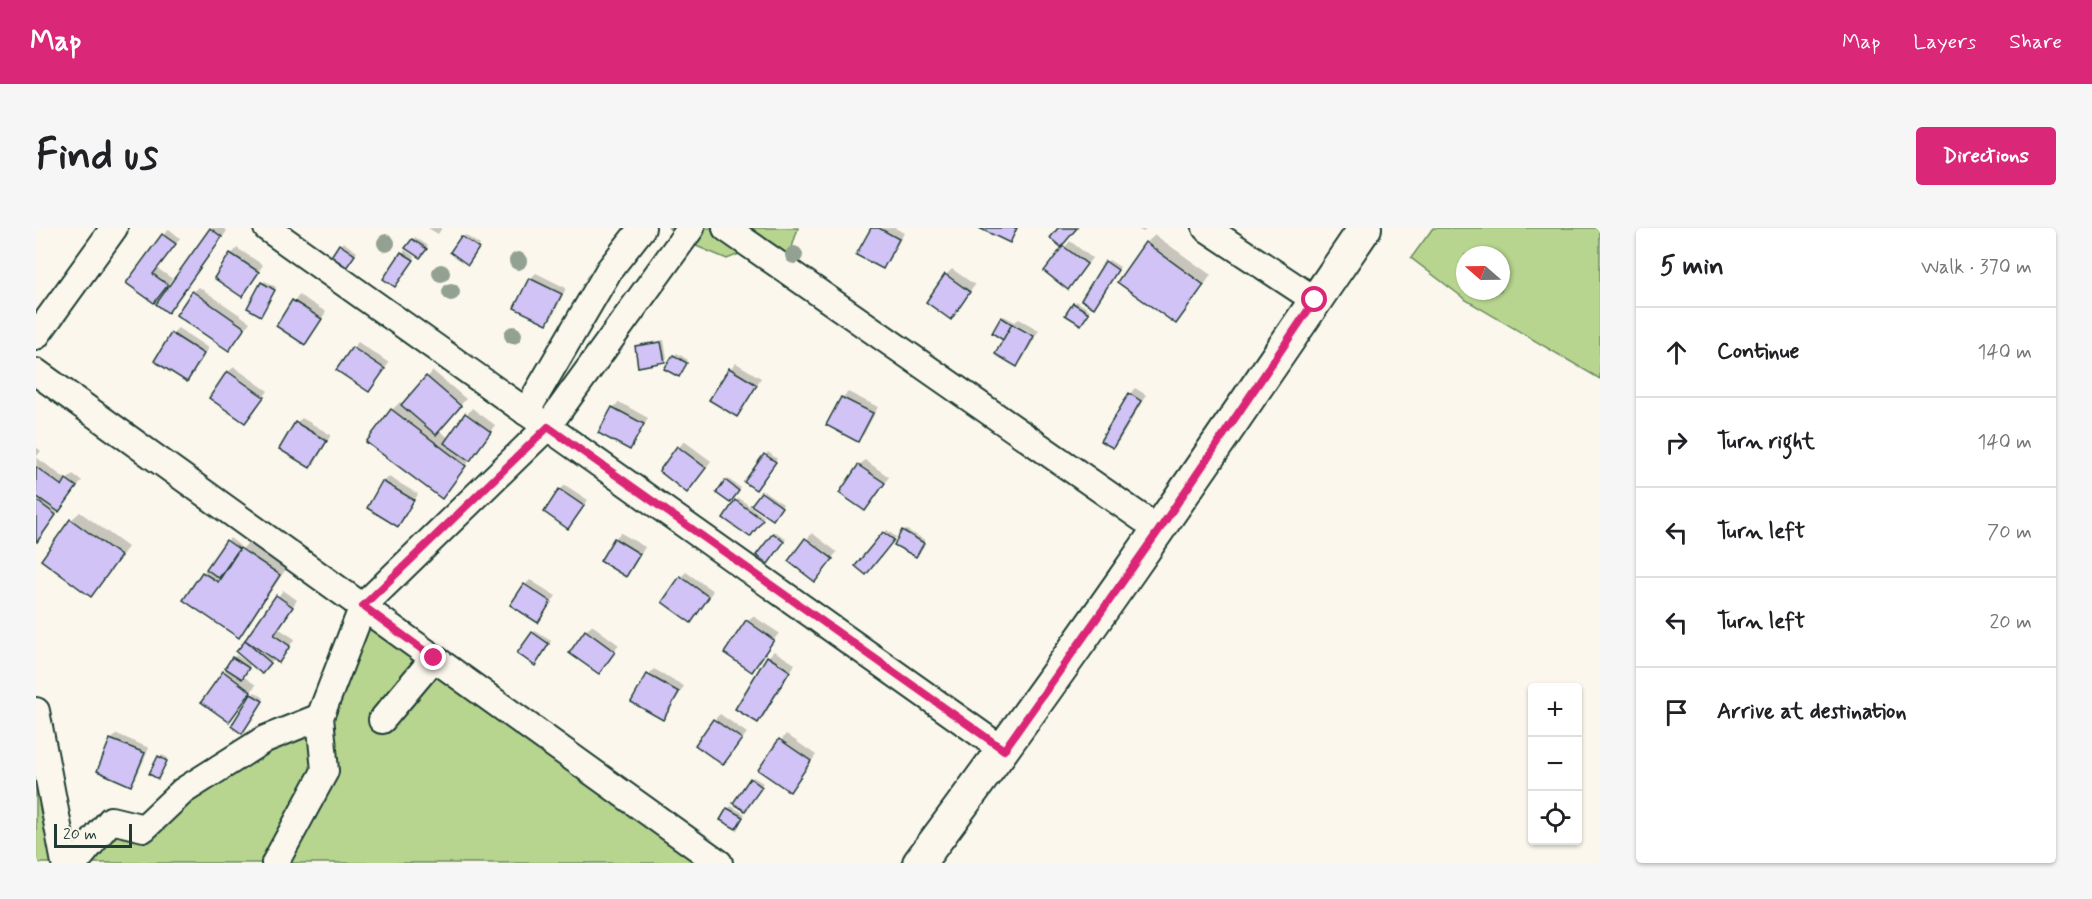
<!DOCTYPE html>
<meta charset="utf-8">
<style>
body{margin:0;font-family:Mynerve,sans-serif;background:#f6f6f6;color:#202124}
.controls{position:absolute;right:18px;bottom:18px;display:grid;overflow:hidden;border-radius:6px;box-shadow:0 2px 4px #0004}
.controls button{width:54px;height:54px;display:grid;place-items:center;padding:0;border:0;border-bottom:2px solid #e0e0e0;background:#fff;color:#202124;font:30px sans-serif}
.compass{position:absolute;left:1420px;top:18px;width:54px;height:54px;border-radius:50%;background:#fff;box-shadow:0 2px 4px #0004;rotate:290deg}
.scale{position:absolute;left:18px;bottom:15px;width:78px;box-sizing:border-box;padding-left:6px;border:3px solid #1f3d34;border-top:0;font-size:16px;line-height:21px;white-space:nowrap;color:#1f3d34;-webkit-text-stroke:4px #fbf7ec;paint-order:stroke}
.stop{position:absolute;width:18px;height:18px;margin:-14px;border:4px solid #db2777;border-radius:50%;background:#fff}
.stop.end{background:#db2777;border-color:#fff;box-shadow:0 2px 6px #0008}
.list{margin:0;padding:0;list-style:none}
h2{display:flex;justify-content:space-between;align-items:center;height:78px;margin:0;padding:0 24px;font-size:26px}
h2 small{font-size:20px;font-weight:400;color:#757577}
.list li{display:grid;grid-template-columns:39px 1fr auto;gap:18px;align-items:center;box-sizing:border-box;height:90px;padding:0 24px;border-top:2px solid #e0e0e0}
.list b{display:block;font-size:22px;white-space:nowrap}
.list em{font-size:20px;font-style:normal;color:#757577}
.icon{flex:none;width:33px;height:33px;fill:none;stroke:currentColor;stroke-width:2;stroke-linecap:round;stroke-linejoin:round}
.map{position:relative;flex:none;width:1564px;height:635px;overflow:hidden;border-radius:6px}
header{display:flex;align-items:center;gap:36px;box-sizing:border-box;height:84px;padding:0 30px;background:#db2777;color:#fff}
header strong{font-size:28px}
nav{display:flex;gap:33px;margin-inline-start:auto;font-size:21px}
.intro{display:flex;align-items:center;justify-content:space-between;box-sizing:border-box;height:144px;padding:0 36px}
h1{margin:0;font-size:42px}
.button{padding:15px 27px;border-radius:6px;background:#db2777;color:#fff;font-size:21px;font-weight:700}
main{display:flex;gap:36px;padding:0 36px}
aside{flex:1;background:#fff;border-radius:6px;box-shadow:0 2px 4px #0004}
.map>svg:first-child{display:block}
</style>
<header>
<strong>Map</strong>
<nav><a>Map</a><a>Layers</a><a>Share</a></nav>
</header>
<div class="intro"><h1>Find us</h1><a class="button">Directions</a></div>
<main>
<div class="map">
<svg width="1564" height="635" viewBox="0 0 1564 635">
<rect width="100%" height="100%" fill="#fbf7ec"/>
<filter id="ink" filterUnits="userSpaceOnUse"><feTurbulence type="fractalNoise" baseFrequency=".0167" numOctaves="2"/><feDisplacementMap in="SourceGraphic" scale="12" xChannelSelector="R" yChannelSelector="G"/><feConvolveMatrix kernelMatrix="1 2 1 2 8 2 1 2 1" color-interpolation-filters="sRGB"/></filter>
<g filter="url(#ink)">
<g fill="#b7d58e" stroke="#6b8961" stroke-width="1.5" fill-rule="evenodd">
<path d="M 633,0 L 762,0 L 749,42 L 718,20 L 691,31 L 646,12 Z"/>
<path d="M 1397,0 L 1564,0 L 1564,151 L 1430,72 L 1375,30 ZM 1429,27 L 1465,27 L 1465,63 L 1429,63 Z"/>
<path d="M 327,378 L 683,635 L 39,635 L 75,592 L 108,600 L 284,489 Z"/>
<path d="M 0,483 L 29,635 L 0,635 Z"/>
</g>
<g fill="#0003">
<path d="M 176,0 L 187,0 L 191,3 L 138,77 L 138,53 L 136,51 L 123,68 L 92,54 L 133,1 L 144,10 L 121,40 L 138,52 Z"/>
<path d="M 392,0 L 406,0 L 402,6 Z"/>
<path d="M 836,0 L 859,0 L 868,5 L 852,34 L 847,39 Z"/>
<path d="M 1100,0 L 1111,0 L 1107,4 Z"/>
<path d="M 429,7 L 444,17 L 434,32 L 427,9 Z"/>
<path d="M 1119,7 L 1175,47 L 1149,85 L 1140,94 L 1110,15 Z"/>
<path d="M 379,9 L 392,18 L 386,26 L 371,19 Z"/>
<path d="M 1034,13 L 1056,30 L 1038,54 L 1010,42 Z"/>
<path d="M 307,14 L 321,24 L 312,36 L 296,29 Z"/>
<path d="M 201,20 L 227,37 L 206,67 L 196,26 Z"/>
<path d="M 369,22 L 379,29 L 361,55 L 349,51 Z"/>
<path d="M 1073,32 L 1084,39 L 1060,76 L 1070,34 Z"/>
<path d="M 916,41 L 939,57 L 915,90 L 910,47 Z"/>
<path d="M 500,45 L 530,60 L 517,88 L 511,94 L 494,51 Z"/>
<path d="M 229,53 L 240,59 L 227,83 L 226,55 Z"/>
<path d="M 163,59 L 214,94 L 193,121 L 157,64 Z"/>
<path d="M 263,67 L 290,84 L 269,115 L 242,97 Z"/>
<path d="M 1040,73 L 1054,82 L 1048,93 L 1031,86 Z"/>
<path d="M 968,88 L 979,94 L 983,91 L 1003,102 L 1000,107 L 976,95 L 976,98 L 999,110 L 987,131 L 981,137 L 969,111 L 966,90 Z"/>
<path d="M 142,100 L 172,120 L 156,146 L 151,152 L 136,106 Z"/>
<path d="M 628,112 L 631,130 L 628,133 L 600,119 L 603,116 Z"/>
<path d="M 322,114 L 353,135 L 333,162 L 317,120 Z"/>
<path d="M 641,125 L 652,132 L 645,145 L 638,128 Z"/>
<path d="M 700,135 L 725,150 L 706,181 L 700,187 L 675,171 L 694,141 Z"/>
<path d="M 198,139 L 232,163 L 214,187 L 192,144 Z"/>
<path d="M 397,143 L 430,171 L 402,202 L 413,210 L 436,180 L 459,197 L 414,260 L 406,269 L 356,182 L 364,174 L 368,176 Z"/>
<path d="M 1099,160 L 1110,167 L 1083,213 L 1077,218 L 1094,166 Z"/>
<path d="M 812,164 L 842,179 L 828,206 L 822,212 L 792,196 L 806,170 Z"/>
<path d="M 583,174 L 612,190 L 599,214 L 593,220 L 577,180 Z"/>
<path d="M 266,190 L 295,207 L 280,233 L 274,238 L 260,195 Z"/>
<path d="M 648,213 L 675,233 L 657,257 L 625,243 Z"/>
<path d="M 0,219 L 5,223 L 0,229 L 31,252 L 37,246 L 46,253 L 1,312 Z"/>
<path d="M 732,224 L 741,231 L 723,258 L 710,253 Z"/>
<path d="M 829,232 L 853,249 L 829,281 L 823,238 Z"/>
<path d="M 353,249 L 382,266 L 368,291 L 362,297 L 347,254 Z"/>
<path d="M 692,251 L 705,260 L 697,271 L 690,253 Z"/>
<path d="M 529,257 L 552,272 L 532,299 L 524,262 Z"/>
<path d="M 728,263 L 747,276 L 739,288 L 726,265 Z"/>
<path d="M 703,270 L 728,289 L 717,305 L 689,290 Z"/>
<path d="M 44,284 L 92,319 L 63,358 L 55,367 L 35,292 Z"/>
<path d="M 869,301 L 889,312 L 880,328 L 867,303 Z"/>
<path d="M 851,302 L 860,309 L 832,342 L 821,338 Z"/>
<path d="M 740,304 L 750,311 L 735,331 L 738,306 Z"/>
<path d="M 585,305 L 609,319 L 596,341 L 590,347 L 566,332 L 579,310 Z"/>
<path d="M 776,305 L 801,324 L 784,346 L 754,332 Z"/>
<path d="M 194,310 L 204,318 L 187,343 L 190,345 L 206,321 L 214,313 L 252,338 L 211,399 L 203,408 L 150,372 L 167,345 Z"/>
<path d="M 650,344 L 677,363 L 660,387 L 645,349 Z"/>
<path d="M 494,352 L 520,368 L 502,393 L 489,357 Z"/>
<path d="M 247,362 L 261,372 L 242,400 L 259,411 L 242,433 L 238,430 L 226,444 L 215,435 L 207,448 L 220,457 L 193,492 L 188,444 L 200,427 L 212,435 L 213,433 L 202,424 Z"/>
<path d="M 717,388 L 743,405 L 716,442 L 711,393 Z"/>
<path d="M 556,397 L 583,417 L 563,444 L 550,403 Z"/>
<path d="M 499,403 L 515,413 L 501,433 L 497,405 Z"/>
<path d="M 738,423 L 759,436 L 728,488 L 722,493 L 732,429 Z"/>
<path d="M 618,441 L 648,458 L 633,484 L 627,490 L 612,447 Z"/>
<path d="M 219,464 L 228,470 L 208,501 L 217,467 Z"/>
<path d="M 684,486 L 711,505 L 687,535 L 678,492 Z"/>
<path d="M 81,506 L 113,520 L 100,550 L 95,556 L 75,512 Z"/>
<path d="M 750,506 L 780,527 L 754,562 L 724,541 Z"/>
<path d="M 126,527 L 132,530 L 122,549 L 123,529 Z"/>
<path d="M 717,549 L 727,555 L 711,579 L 715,551 Z"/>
<path d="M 695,578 L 709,586 L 700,599 L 692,581 Z"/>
</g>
<g fill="#d1c3f5" stroke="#1f3d34" stroke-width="1.5">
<path d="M 174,0 L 186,9 L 132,85 L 120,76 Z"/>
<path d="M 835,0 L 843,0 L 863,11 L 847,41 L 820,27 Z"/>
<path d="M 943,0 L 981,0 L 974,15 Z"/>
<path d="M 1022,0 L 1041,0 L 1025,19 L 1014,10 Z"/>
<path d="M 126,6 L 140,16 L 117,46 L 132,57 L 118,75 L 90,55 Z"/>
<path d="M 425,8 L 443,20 L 432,37 L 414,24 Z"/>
<path d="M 376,11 L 391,21 L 384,30 L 369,20 Z"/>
<path d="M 1109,14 L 1168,57 L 1140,96 L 1081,54 Z"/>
<path d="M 303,16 L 319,27 L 310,40 L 294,30 Z"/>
<path d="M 1027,18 L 1051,36 L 1032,62 L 1008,43 Z"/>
<path d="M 365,24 L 378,32 L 359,59 L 347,51 Z"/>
<path d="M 194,25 L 223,44 L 206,69 L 178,50 Z"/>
<path d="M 1069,33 L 1082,42 L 1058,80 L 1045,72 Z"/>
<path d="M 909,46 L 934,64 L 915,92 L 890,74 Z"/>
<path d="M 493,50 L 526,66 L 511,96 L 478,80 Z"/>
<path d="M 225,54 L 239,62 L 225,88 L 211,80 Z"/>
<path d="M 156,63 L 209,100 L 193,123 L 140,87 Z"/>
<path d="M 256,72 L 286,91 L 269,117 L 240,98 Z"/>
<path d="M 1037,75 L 1053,85 L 1045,97 L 1029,87 Z"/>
<path d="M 965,89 L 976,96 L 967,112 L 956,105 Z"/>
<path d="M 976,96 L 998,108 L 981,139 L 959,126 Z"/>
<path d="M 135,105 L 168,126 L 151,154 L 118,133 Z"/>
<path d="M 625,114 L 629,134 L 602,139 L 599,118 Z"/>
<path d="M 316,119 L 349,141 L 333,164 L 300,142 Z"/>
<path d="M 637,127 L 651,135 L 643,149 L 628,141 Z"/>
<path d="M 693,140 L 721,157 L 701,189 L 673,172 Z"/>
<path d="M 191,143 L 228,169 L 209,195 L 173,170 Z"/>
<path d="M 390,148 L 425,178 L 400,207 L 365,177 Z"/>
<path d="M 1093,165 L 1105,173 L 1077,220 L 1064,213 Z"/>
<path d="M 805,169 L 837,185 L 822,214 L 790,197 Z"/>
<path d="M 576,179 L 608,196 L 594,222 L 562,205 Z"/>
<path d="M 355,181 L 430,238 L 406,271 L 330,214 Z"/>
<path d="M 429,185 L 455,204 L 434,233 L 408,215 Z"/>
<path d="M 259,194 L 291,213 L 274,240 L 243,221 Z"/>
<path d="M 641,218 L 670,240 L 651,265 L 623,243 Z"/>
<path d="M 728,226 L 740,234 L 720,262 L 708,254 Z"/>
<path d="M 822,237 L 849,255 L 829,283 L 803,265 Z"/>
<path d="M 0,239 L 26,258 L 30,251 L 41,259 L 23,284 L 0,268 Z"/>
<path d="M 689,252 L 703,263 L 694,275 L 680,265 Z"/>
<path d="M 346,253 L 378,272 L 362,299 L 331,280 Z"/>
<path d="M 523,261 L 548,278 L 532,301 L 508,284 Z"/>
<path d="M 725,264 L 746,279 L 737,292 L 715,277 Z"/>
<path d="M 0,272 L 20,287 L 1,314 L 0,313 Z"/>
<path d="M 699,272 L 727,292 L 714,309 L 687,290 Z"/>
<path d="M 34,291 L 85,328 L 55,369 L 5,332 Z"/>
<path d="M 866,302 L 888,315 L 880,329 L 858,317 Z"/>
<path d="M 847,304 L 858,312 L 830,347 L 819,338 Z"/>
<path d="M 737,305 L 748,314 L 732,336 L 720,327 Z"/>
<path d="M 578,310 L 604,326 L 590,349 L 564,333 Z"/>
<path d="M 769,310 L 797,331 L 779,354 L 752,333 Z"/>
<path d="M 190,312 L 203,321 L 183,350 L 170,341 Z"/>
<path d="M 204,320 L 244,347 L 203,410 L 147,372 L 166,344 L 182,354 Z"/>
<path d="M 644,348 L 673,369 L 655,395 L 626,374 Z"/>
<path d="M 488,356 L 515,374 L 502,395 L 474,377 Z"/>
<path d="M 240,367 L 257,379 L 238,407 L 254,418 L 243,435 L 209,412 Z"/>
<path d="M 710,392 L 738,412 L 716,444 L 688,425 Z"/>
<path d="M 549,402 L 579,424 L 563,446 L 533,425 Z"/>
<path d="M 496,404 L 513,416 L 499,438 L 481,425 Z"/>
<path d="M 209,413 L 235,435 L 226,446 L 200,424 Z"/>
<path d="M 731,428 L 754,443 L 722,495 L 699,481 Z"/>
<path d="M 196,429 L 213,440 L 206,451 L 189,440 Z"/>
<path d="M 187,443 L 215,464 L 193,494 L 165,474 Z"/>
<path d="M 611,446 L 643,464 L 627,492 L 595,474 Z"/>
<path d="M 215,466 L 227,473 L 206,506 L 195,498 Z"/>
<path d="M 677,491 L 706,511 L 687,537 L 659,517 Z"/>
<path d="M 74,511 L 109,525 L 95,558 L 61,543 Z"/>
<path d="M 743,511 L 775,533 L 754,564 L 722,542 Z"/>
<path d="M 122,528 L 131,533 L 122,551 L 113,546 Z"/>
<path d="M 714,550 L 726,559 L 709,583 L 697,575 Z"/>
<path d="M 691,580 L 707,589 L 700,601 L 684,592 Z"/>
</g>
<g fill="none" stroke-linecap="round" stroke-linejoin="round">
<g stroke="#1f3d34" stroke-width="30">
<g id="minor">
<path d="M 231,0 L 967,522"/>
<path d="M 690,0 L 1123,302"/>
<path d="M 1170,0 L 1279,72"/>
<path d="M 0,108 L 78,0"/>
<path d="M 0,144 L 683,635"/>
<path d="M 490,184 L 573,42 L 606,0"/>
<path d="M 0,483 L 29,635"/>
<path d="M 346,492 L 398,430"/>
<path d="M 39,635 L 75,592 L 108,600 L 147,563 L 229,511 L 284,489"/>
<path d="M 239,635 L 289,543 L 284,489 L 327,378 L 511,199 L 655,0"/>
</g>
</g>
<g stroke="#1f3d34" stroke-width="36">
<path id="major" d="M 883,635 C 1038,428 1183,214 1329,0"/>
</g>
<use href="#minor" stroke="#fbf7ec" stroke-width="26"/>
<use href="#major" stroke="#fbf7ec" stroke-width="32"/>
</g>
<g fill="#92a191">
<circle cx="350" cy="15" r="9"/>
<circle cx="758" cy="27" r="9"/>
<circle cx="482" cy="33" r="9"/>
<circle cx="405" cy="45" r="9"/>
<circle cx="415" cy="64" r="9"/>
<circle cx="477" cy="107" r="9"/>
</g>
</g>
<g fill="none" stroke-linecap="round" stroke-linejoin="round" filter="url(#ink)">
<path stroke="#db2777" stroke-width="8" d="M 398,430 L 327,378 L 512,199 L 968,522 L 1123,302 L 1279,72"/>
</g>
</svg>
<div class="controls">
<button>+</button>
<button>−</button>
<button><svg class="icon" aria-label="locate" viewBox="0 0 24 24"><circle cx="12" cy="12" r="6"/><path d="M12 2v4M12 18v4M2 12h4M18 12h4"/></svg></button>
</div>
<svg class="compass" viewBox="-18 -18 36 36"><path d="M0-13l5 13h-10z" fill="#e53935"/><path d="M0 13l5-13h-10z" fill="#757577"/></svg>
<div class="scale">20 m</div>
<div class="stop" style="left:1279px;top:72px"></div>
<div class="stop end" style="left:398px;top:430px"></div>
</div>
<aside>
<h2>5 min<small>Walk · 370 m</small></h2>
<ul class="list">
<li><svg class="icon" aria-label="ahead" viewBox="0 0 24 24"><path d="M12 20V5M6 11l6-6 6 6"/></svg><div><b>Continue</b></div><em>140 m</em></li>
<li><svg class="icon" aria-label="right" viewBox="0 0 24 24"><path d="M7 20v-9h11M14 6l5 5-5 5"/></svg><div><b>Turn right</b></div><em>140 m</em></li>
<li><svg class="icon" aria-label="left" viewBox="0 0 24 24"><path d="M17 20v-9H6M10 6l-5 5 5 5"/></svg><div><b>Turn left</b></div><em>70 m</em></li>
<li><svg class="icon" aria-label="left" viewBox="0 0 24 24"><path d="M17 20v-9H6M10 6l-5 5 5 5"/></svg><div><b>Turn left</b></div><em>20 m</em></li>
<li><svg class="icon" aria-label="arrive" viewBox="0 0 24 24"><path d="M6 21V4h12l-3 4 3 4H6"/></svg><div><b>Arrive at destination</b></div></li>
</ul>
</aside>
</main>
